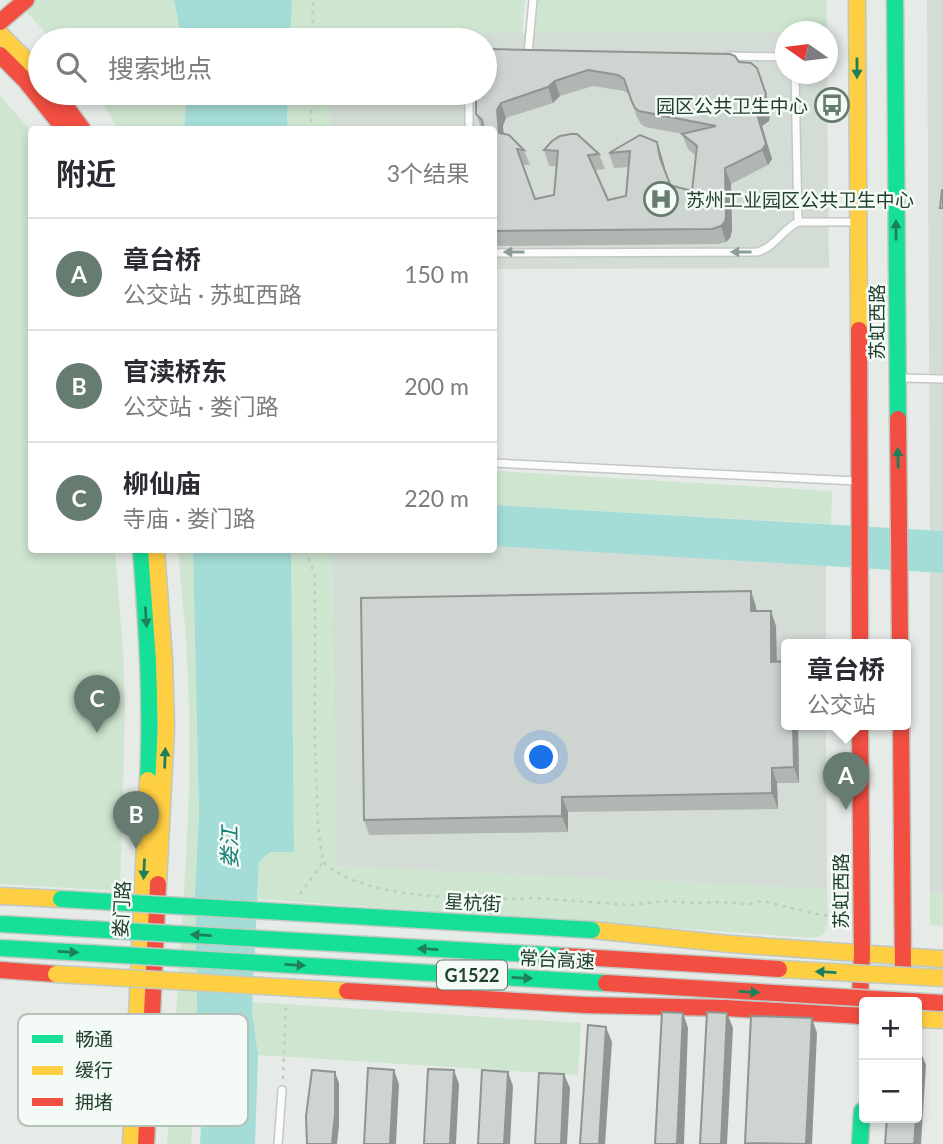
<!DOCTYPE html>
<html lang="zh">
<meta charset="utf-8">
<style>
body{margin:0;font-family:Lato,"Noto Sans SC",sans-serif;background:#f2f2f3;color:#2b2b33}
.controls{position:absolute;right:21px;bottom:21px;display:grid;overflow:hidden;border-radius:7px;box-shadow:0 4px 10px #0003}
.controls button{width:63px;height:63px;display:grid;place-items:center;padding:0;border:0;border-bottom:2px solid #e1e1e2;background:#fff;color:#2b2b33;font:35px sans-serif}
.compass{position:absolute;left:775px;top:21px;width:63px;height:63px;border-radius:50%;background:#fff;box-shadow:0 4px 10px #0003;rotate:284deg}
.you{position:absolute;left:542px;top:758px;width:24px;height:24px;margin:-18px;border:5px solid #fff;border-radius:50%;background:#1a73e8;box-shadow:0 0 0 10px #1a73e833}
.badge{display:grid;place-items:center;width:46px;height:46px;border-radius:50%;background:#667c71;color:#fff;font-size:23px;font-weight:700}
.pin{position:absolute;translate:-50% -58px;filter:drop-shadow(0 2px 4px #0008)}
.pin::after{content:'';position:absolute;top:37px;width:24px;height:21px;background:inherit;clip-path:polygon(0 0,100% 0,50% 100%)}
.popup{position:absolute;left:781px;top:639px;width:130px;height:91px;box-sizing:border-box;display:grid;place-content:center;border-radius:7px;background:#fff;filter:drop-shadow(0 2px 5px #0005);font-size:23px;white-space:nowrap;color:#7c7c81}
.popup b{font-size:26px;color:#2b2b33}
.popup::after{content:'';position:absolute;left:50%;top:100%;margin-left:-14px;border:14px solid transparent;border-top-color:#fff}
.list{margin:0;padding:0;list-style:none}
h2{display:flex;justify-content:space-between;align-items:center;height:91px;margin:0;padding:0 28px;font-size:30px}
h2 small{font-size:23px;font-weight:400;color:#7c7c81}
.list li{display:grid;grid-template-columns:46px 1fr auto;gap:21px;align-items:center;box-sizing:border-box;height:112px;padding:0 28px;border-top:2px solid #e1e1e2}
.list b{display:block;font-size:26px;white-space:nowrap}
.list p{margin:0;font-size:23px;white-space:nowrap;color:#7c7c81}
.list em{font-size:23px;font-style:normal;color:#7c7c81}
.icon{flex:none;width:38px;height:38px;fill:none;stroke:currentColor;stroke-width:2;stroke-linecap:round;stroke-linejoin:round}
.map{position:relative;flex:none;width:943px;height:1144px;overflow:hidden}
.search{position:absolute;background:#fff;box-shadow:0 4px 10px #0003;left:28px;top:28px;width:469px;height:77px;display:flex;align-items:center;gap:18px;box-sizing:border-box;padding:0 24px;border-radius:38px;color:#7c7c81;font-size:26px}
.panel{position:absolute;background:#fff;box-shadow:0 4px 10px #0003;left:28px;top:126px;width:469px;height:427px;border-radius:7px}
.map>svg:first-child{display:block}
</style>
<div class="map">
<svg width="943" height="1144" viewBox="0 0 943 1144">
<rect width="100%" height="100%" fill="#e6ebe7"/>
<g fill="#d3ddd6">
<path d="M 927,0 L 943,0 L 943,531 L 930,530 Z"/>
<path d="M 827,31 L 786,32 L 786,74 L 827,74 L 829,268 L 494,269 L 494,130 L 331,130 L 331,93 L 485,93 L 485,40 L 331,40 L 331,34 Z"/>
<path d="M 494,542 L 826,553 L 826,644 L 786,644 L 786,724 L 826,724 L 827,889 L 336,866 L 332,550 L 494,550 Z"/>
<path d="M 930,572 L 943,573 L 943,894 L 930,893 Z"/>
</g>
<g fill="#cee5cf">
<path d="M 16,0 L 174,0 L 182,40 L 52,40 Z"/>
<path d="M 292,0 L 525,0 L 522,33 L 332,34 L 331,40 L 290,40 Z"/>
<path d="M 537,0 L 827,0 L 827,31 L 534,33 Z"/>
<path d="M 96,93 L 187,93 L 184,129 L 118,129 Z"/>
<path d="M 288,93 L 331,93 L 331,129 L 287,130 Z"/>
<path d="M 0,96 L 31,131 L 32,550 L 115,550 L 123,651 L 125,708 L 120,891 L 0,884 Z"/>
<path d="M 494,471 L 832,491 L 831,524 L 494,505 Z"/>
<path d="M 178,550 L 193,550 L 199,814 L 195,894 L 198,1062 L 191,1144 L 167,1144 L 184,896 L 189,796 L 189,703 L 186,638 Z"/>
<path d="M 291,550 L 332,550 L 336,866 L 827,889 C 827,898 830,926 824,933 C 822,936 817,937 813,938 L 258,899 L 259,862 L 270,852 L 294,852 Z"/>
<path d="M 930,893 L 943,894 L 943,926 L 930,925 Z"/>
<path d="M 253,1002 L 581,1023 L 578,1075 L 258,1055 L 252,1012 Z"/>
</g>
<g fill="#a4dcd7">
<path d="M 174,0 L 292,0 L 290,40 L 182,40 Z"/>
<path d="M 187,93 L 288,93 L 287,129 L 184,129 Z"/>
<path d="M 494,505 L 943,531 L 943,573 L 494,546 Z"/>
<path d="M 193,550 L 291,550 L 294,852 L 270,852 L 259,862 L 252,1012 L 258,1055 L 255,1144 L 200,1144 L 203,1093 L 196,1092 L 198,1062 L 195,894 L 199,814 Z"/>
</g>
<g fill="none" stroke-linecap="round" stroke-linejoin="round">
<g stroke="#c3c8c4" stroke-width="10">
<g id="lane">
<path d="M 528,53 L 533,0"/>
<path d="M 727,56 L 786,57"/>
<path d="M 795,74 L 798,222"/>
<path d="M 469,130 L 469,93"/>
<path d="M 494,253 L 757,252 C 774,248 783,229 798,222 L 854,222"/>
<path d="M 902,378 L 943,379"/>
<path d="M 494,463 L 855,481"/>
<path d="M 278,1144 L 282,1090"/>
</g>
</g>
<g stroke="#bfc7c2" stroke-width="19">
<g id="fast">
<path d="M 895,0 L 898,419"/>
<path d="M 141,550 C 147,627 152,703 148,780"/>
<path d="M 860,1144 L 862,1111"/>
</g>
</g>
<g stroke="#bfc7c2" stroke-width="19">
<g id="slow">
<path d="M 857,0 L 859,330"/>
<path d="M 0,34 L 40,74"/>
<path d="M 156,550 L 164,660 L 166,727 L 158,884"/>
<path d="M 0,896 L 61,899"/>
<path d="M 592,930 L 730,944 L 943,959"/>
<path d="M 917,1019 L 943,1020"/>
<path d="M 131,1144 L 148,780"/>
</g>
</g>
<g stroke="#bfc7c2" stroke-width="19">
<g id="jam">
<path d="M 0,22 L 26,0"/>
<path d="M 0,55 L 25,80 L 65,130"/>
<path d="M 56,93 L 83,130"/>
<path d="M 859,330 L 860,644"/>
<path d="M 898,419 L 900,644"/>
<path d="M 901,724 L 903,971"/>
<path d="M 0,970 L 56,974"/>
<path d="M 584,1005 L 725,1008 L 864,1016"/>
<path d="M 859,1016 L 862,954 L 860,724"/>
<path d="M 146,1144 L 158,884"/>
</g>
</g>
<g stroke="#c2cbc5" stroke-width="2.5" stroke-dasharray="3.5 5" stroke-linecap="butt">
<path d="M 312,40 L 313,0"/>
<path d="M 311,93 L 311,130"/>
<path d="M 306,550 L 315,577 L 315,741 L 318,827 L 323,862 C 366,901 463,897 520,899 L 533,898 L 630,905 L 666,901 L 692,903 L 719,902 L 749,904 L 763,901 L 812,913 L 845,919"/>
<path d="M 300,894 L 323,862"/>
<path d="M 283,1079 L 286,1006"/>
</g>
<use href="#lane" stroke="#fbfcfb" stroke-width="7"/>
<use href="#fast" stroke="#16e098" stroke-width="16"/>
<use href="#slow" stroke="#ffcf43" stroke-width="16"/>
<use href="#jam" stroke="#f24e42" stroke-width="16"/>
<g stroke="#c1cac5" stroke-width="19" stroke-linecap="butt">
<g id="fast-bridge">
<path d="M 61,899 L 592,930"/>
<path d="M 0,924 L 564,956"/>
<path d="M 0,948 L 606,983"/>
</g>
</g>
<g stroke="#c1cac5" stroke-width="19" stroke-linecap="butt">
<g id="slow-bridge">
<path d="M 779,969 L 943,978"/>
<path d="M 56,974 L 347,991"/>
</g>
</g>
<g stroke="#c1cac5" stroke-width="19" stroke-linecap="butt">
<g id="jam-bridge">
<path d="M 564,956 L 779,969"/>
<path d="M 606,983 L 943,1003"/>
<path d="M 347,991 L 584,1005"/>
</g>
</g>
<use href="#fast-bridge" stroke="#16e098" stroke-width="16"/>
<use href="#slow-bridge" stroke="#ffcf43" stroke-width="16"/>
<use href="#jam-bridge" stroke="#f24e42" stroke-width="16"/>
</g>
<g fill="#b1b6b3" fill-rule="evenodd">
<path d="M 485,50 L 730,54 L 771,110 L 769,121 L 762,126 L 772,159 L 768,165 L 731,184 L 732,231 L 730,238 L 726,242 L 718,244 L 494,246 L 494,130 L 482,130 L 476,114 ZM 593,86 L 624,91 L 629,94 L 637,117 L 641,124 L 645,127 L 683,134 L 682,134 L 688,149 L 696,156 L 692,191 L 673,186 L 670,184 L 666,173 L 662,157 L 657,142 L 609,153 L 614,168 L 629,167 L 626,196 L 608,200 L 595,170 L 605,169 L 599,154 L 544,150 L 549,166 L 557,166 L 554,195 L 535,199 L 523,165 L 530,165 L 524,150 L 503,134 L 503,126 L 506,118 L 553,103 L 560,96 Z"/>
<path d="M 751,591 L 756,607 L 757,611 L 776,626 L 777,662 L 787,724 L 798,724 L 799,783 L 777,783 L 778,809 L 568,812 L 568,832 L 369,835 L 364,820 Z"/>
</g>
<g fill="#909492">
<path d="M 757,68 L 771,110 L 769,121 L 762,126 L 772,159 L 768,165 L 762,150 L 756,111 Z"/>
<path d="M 555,81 L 560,96 L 553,103 L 548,87 Z"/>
<path d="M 501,103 L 506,118 L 503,126 L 505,148 L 499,133 L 497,110 Z"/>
<path d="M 657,142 L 662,157 L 666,173 L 660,158 Z"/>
<path d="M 725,168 L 731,184 L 732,231 L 730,238 L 726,242 L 721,226 Z"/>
<path d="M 751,591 L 756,607 L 757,627 L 751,611 Z"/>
<path d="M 771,611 L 776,626 L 777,677 L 771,662 Z"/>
<path d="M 793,724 L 798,724 L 799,783 L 794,767 Z"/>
<path d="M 772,768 L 777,783 L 778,809 L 772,793 Z"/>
<path d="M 562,797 L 568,812 L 568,832 L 562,816 Z"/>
<path d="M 683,1013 L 688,1028 L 684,1144 L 677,1144 Z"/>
<path d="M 727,1013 L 733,1028 L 727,1144 L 721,1144 Z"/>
<path d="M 812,1018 L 817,1033 L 812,1144 L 806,1144 Z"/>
<path d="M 606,1027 L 612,1042 L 605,1144 L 599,1144 Z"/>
<path d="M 920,1050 L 926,1065 L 921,1144 L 914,1144 L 916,1118 L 917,1118 Z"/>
<path d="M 394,1070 L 399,1084 L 396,1144 L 390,1144 Z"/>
<path d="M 454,1070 L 459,1084 L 456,1144 L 450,1144 Z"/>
<path d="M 335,1072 L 339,1083 L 339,1126 L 337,1144 L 332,1144 Z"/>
<path d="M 508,1072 L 513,1086 L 510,1144 L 504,1144 Z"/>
<path d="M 564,1074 L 570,1088 L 567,1144 L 561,1144 Z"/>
</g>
<g fill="#ced4d0" stroke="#909492" stroke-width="2" fill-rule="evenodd">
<path d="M 488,49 L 730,54 L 735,56 L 739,62 L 751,63 L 757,68 L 766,94 L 763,106 L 756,111 L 766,144 L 762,150 L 725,168 L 726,216 L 725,222 L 721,226 L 712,229 L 494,231 L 494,130 L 484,130 L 482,120 L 476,114 L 476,93 L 485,93 L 485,50 ZM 588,70 L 618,75 L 624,79 L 632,102 L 635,108 L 639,111 L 716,126 L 682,134 L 697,146 L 692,191 L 673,186 L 670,184 L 660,158 L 657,142 L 640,135 L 609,153 L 630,151 L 626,196 L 608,200 L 588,155 L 599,154 L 577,134 L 571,134 L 560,136 L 552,141 L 544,150 L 558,151 L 554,195 L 535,199 L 517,149 L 524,150 L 509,135 L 499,133 L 497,110 L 501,103 L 548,87 L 555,81 Z"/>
<path d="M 942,190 L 943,190 L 943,208 L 940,208 Z"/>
<path d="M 751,591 L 751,611 L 771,611 L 771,662 L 787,661 L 787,724 L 793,724 L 794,767 L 772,768 L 772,793 L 562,797 L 562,816 L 364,820 L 361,598 Z"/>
<path d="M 662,1012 L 683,1013 L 677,1144 L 655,1144 Z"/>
<path d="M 707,1012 L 727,1013 L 721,1144 L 700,1144 Z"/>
<path d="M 751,1016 L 812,1018 L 806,1144 L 745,1143 Z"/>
<path d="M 588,1025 L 606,1027 L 599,1144 L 580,1144 Z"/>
<path d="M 917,1049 L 920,1050 L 917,1104 Z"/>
<path d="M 368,1068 L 394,1070 L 390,1144 L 364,1144 Z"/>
<path d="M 428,1069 L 454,1070 L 450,1144 L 424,1144 Z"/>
<path d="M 312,1070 L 335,1072 L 335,1114 L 332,1144 L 307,1144 L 306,1116 Z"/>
<path d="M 482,1070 L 508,1072 L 504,1144 L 478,1144 Z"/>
<path d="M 539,1073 L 564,1074 L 561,1144 L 535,1144 Z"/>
<path d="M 887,1118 L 916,1118 L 914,1144 L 885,1144 Z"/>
</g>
<defs><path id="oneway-solid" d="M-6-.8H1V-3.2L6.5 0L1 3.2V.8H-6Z" transform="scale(1.75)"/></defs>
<g fill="#1d805a">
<use href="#oneway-solid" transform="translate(857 68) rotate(90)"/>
<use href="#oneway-solid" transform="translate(896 230) rotate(-90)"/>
<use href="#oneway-solid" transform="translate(898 458) rotate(-91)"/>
<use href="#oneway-solid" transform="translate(146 617) rotate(86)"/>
<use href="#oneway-solid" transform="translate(165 758) rotate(-88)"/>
<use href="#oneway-solid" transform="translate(144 869) rotate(93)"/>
<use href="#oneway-solid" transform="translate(201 935) rotate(-177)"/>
<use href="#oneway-solid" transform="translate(428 949) rotate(-177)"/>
<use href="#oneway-solid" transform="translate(68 952) rotate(3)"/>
<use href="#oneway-solid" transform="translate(295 965) rotate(3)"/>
<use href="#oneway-solid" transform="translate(826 972) rotate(-177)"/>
<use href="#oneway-solid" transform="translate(522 978) rotate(3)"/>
<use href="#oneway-solid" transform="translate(749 992) rotate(3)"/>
</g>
<g fill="#8e9e96">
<use href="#oneway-solid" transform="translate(514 252) rotate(180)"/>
<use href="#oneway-solid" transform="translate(741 252) rotate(180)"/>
</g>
<defs>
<g id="bus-ring" transform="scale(1.75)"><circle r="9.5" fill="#f4faf5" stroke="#667c71" stroke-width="1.5"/><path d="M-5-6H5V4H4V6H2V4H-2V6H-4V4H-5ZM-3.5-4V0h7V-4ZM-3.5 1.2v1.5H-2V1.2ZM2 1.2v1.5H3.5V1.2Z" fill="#667c71"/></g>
<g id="hospital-ring" transform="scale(1.75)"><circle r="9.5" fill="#f4faf5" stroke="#667c71" stroke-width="1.5"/><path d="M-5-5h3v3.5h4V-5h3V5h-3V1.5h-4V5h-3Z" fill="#667c71"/></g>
</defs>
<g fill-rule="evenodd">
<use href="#bus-ring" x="832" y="105"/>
<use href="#hospital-ring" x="661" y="199"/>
</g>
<g text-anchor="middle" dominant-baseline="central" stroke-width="5" stroke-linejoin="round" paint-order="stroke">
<rect fill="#f4faf5" stroke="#60786c" stroke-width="2" x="437" y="960.5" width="70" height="29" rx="5"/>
<g font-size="18" font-weight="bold" fill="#214031">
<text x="472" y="975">G1522</text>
</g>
<g font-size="19" fill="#214031" stroke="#f4faf5" text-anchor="end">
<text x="808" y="105">园区公共卫生中心</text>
<text x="686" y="199" text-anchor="start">苏州工业园区公共卫生中心</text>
</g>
<g font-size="19" fill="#214031" stroke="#f4faf5">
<text transform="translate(876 322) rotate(-90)">苏虹西路</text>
<text transform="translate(840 891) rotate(-90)">苏虹西路</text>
<text transform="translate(473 902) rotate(3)">星杭街</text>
<text transform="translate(121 909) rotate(-87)">娄门路</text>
<text transform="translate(557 959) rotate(3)">常台高速</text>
</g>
<g font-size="21" font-style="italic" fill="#17807a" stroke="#f4faf5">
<text transform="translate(228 847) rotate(-90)">娄江</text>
</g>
</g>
<rect x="18" y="1014" width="230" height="112" rx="10" fill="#f4faf5" stroke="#b5c2ba" stroke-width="2"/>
<rect x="32" y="1035" width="31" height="8" fill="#16e098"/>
<rect x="32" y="1066" width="31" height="9" fill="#ffcf43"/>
<rect x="32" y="1098" width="31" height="8" fill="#f24e42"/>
<g font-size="19" fill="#214031">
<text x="75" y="1046">畅通</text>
<text x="75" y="1077">缓行</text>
<text x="75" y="1109">拥堵</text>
</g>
</svg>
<div class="controls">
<button>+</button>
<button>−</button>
</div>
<svg class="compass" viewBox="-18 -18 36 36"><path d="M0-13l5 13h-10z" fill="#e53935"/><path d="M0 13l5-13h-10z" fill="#7c7c81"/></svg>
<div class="you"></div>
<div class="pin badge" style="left:846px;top:810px">A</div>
<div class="popup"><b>章台桥</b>公交站</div>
<div class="pin badge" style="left:136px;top:849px">B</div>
<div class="pin badge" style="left:97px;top:733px">C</div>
<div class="search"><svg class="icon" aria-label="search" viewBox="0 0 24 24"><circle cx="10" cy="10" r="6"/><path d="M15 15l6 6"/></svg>搜索地点</div>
<section class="panel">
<h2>附近<small>3个结果</small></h2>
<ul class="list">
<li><span class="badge">A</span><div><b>章台桥</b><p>公交站 · 苏虹西路</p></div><em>150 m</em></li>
<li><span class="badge">B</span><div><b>官渎桥东</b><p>公交站 · 娄门路</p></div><em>200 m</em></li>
<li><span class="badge">C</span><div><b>柳仙庙</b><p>寺庙 · 娄门路</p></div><em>220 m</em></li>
</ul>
</section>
</div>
